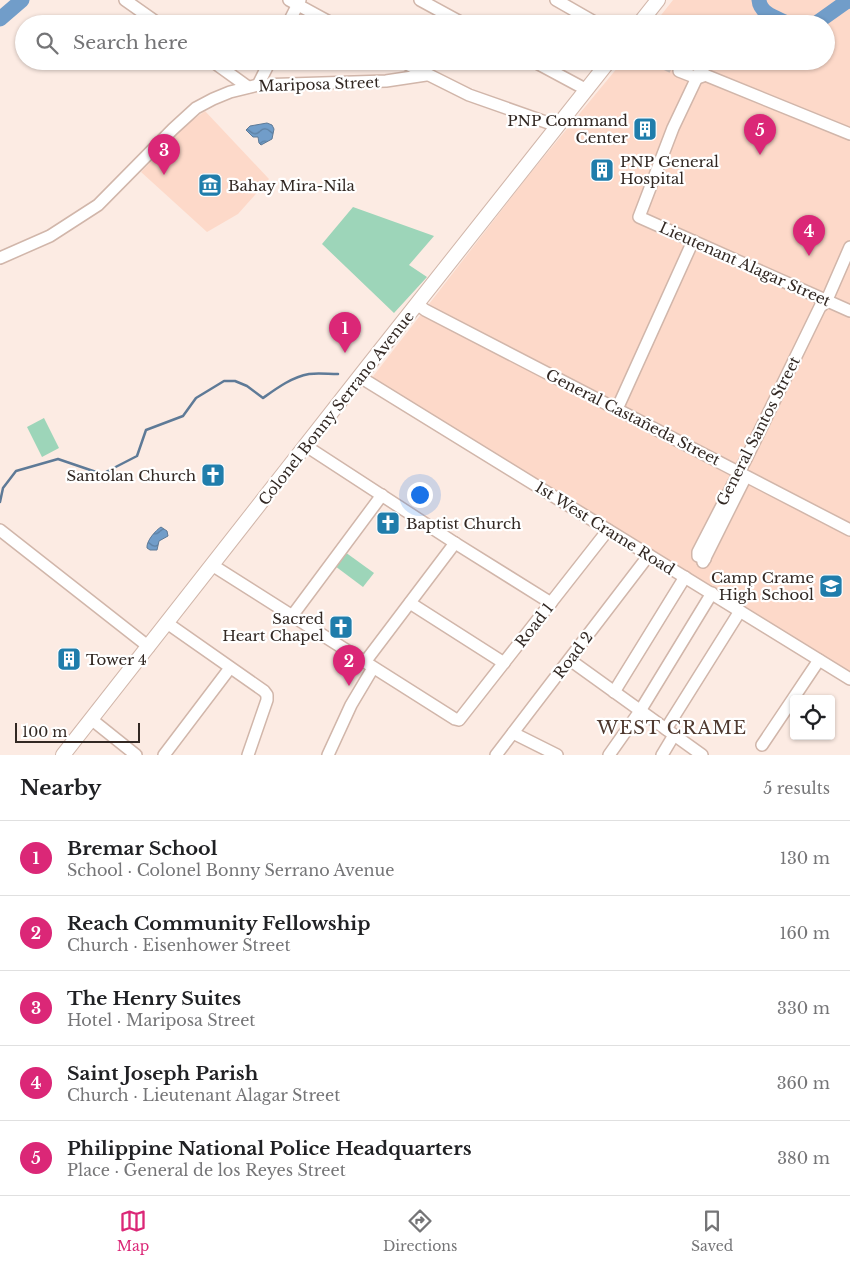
<!DOCTYPE html>
<meta charset="utf-8">
<style>
body{margin:0;font-family:"Libre Baskerville",serif;background:#f2f2f2;color:#202124}
.controls{position:absolute;right:15px;bottom:15px;display:grid;overflow:hidden;border-radius:5px;box-shadow:0 1px 4px #0004}
.controls button{width:45px;height:45px;display:grid;place-items:center;padding:0;border:0;border-bottom:1px solid #e0e0e0;background:#fff;color:#202124;font:25px sans-serif}
.scale{position:absolute;left:15px;bottom:12px;width:125px;box-sizing:border-box;padding-left:5px;border:2px solid #322823;border-top:0;font-size:14px;line-height:18px;white-space:nowrap;color:#322823;-webkit-text-stroke:4px #fff;paint-order:stroke}
.you{position:absolute;left:419px;top:494px;width:18px;height:18px;margin:-12px;border:4px solid #fff;border-radius:50%;background:#1a73e8;box-shadow:0 0 0 8px #1a73e833}
.badge{display:grid;place-items:center;width:32px;height:32px;border-radius:50%;background:#db2777;color:#fff;font-size:16px;font-weight:700}
.pin{position:absolute;translate:-50% -41px;filter:drop-shadow(0 1px 2px #0008)}
.pin::after{content:'';position:absolute;top:26px;width:18px;height:15px;background:inherit;clip-path:polygon(0 0,100% 0,50% 100%)}
.list{margin:0;padding:0;list-style:none}
h2{display:flex;justify-content:space-between;align-items:center;height:65px;margin:0;padding:0 20px;font-size:21px}
h2 small{font-size:16px;font-weight:400;color:#757577}
.list li{display:grid;grid-template-columns:32px 1fr auto;gap:15px;align-items:center;box-sizing:border-box;height:75px;padding:0 20px;border-top:1px solid #e0e0e0}
.list b{display:block;font-size:19px;white-space:nowrap}
.list p{margin:0;font-size:16px;white-space:nowrap;color:#757577}
.list em{font-size:16px;font-style:normal;color:#757577}
.icon{flex:none;width:28px;height:28px;fill:none;stroke:currentColor;stroke-width:2;stroke-linecap:round;stroke-linejoin:round}
.map{position:relative;flex:none;width:850px;height:755px;overflow:hidden}
.search{position:absolute;background:#fff;box-shadow:0 1px 4px #0004;left:15px;right:15px;top:15px;height:55px;display:flex;align-items:center;gap:12px;box-sizing:border-box;padding:0 18px;border-radius:28px;color:#757577;font-size:19px}
.sheet{height:440px;background:#fff}
nav{display:flex;justify-content:space-around;align-items:center;box-sizing:border-box;height:70px;border-top:1px solid #e0e0e0;background:#fff;font-size:14px;color:#757577}
nav a{display:grid;justify-items:center;gap:2px}
nav .on{color:#db2777}
.map>svg:first-child{display:block}
</style>
<div class="map">
<svg width="850" height="755" viewBox="0 0 850 755">
<defs>
<pattern id="water-waves" width="16" height="10" patternUnits="userSpaceOnUse" patternTransform="scale(1.25)"><rect width="16" height="10" fill="#719dc9"/><path d="M0 5q4-4 8 0t8 0" fill="none" stroke="#5d80a3"/></pattern>
</defs>
<rect width="100%" height="100%" fill="#fcebe3"/>
<g fill="#fdd9c9">
<path d="M 673,0 L 850,0 L 850,678 L 371,379 L 528,176 L 623,61 L 826,61 L 826,24 L 654,24 Z"/>
<path d="M 205,111 L 269,179 L 238,214 L 207,232 L 141,172 L 186,125 Z"/>
</g>
<g fill="#9dd5b9">
<path d="M 353,207 L 434,236 L 409,265 L 427,277 L 394,313 L 322,244 Z"/>
<path d="M 44,418 L 59,448 L 42,457 L 27,427 Z"/>
<path d="M 345,552 L 374,573 L 363,587 L 335,566 Z"/>
</g>
<g fill="url(#water-waves)" stroke="#5e7a97">
<path d="M 267,123 L 272,125 L 274,129 L 272,139 L 261,145 L 259,143 L 258,137 L 253,137 L 246,130 L 250,126 Z"/>
<path d="M 161,527 L 167,531 L 168,536 L 159,541 L 157,550 L 150,550 L 147,548 C 146,541 156,530 161,527 Z"/>
</g>
<g fill="none" stroke-linecap="round" stroke-linejoin="round">
<path stroke="#5e7a97" stroke-width="2.5" d="M 0,502 L 3,488 L 16,471 L 58,459 L 102,474 L 137,456 L 146,430 L 183,416 L 196,398 L 224,381 L 235,381 L 247,386 L 263,398 C 277,388 292,377 309,374 C 318,373 328,374 338,374"/>
<g stroke="#719dc9" stroke-width="15">
<path d="M 759,0 C 760,14 777,18 789,24"/>
<path d="M 0,19 L 22,0"/>
<path d="M 815,24 L 846,2 L 850,1"/>
</g>
<path stroke="#d4c4bd" stroke-width="11" stroke-dasharray="11 5.5" stroke-linecap="butt" d="M 662,63 L 679,71"/>
<g stroke="#d1b6aa" stroke-width="14">
<g id="minor">
<path d="M 125,0 L 159,24"/>
<path d="M 289,0 L 333,24"/>
<path d="M 420,0 L 464,24"/>
<path d="M 556,0 L 598,24"/>
<path d="M 288,24 L 300,0"/>
<path d="M 212,61 L 248,87"/>
<path d="M 401,61 L 469,95 L 557,126"/>
<path d="M 533,61 L 587,90"/>
<path d="M 660,61 L 662,63"/>
<path d="M 691,61 L 701,69 L 705,75 L 850,134"/>
<path d="M 701,69 L 673,128 L 639,217 L 850,311"/>
<path d="M 679,71 L 697,78 L 703,76"/>
<path d="M 258,85 L 270,61"/>
<path d="M 0,258 L 50,236 L 98,205 L 173,129 L 196,108 L 213,99 L 230,92 L 258,85 L 386,81 L 426,75"/>
<path d="M 417,304 L 425,310 L 850,530"/>
<path d="M 360,377 L 850,679"/>
<path d="M 617,409 L 693,241"/>
<path d="M 306,446 L 455,543 L 551,603"/>
<path d="M 0,530 L 149,647"/>
<path d="M 705,559 L 698,556 L 698,552 L 747,457 L 820,307 L 826,302 L 850,247"/>
<path d="M 703,562 L 745,478"/>
<path d="M 212,565 L 455,719 L 459,720 L 608,530"/>
<path d="M 410,603 L 504,663"/>
<path d="M 292,616 L 382,495"/>
<path d="M 167,623 L 264,691 L 267,695 L 267,700 L 248,755"/>
<path d="M 570,660 L 702,755"/>
<path d="M 365,662 L 455,543"/>
<path d="M 614,692 L 685,577"/>
<path d="M 91,719 L 136,755"/>
<path d="M 666,729 L 740,611"/>
<path d="M 513,733 L 557,755"/>
<path d="M 762,745 L 819,660"/>
<path d="M 164,755 L 230,668"/>
<path d="M 328,755 L 351,705 L 373,668"/>
<path d="M 496,755 L 649,555"/>
<path d="M 609,755 L 640,711 L 712,593"/>
<path d="M 662,755 L 674,735"/>
</g>
</g>
<g stroke="#d1b6aa" stroke-width="16">
<g id="major">
<path d="M 639,24 L 658,0"/>
<path d="M 63,755 L 367,367 L 609,61"/>
</g>
</g>
<use href="#minor" stroke="#fff" stroke-width="11"/>
<use href="#major" stroke="#fff" stroke-width="14"/>
</g>
<defs>
<g id="building-square" transform="scale(1.25)"><rect x="-9" y="-9" width="18" height="18" rx="4" fill="#207dab" stroke="#fff"/><path d="M-4-6H4V6H1V3H-1V6H-4ZM-2.5-4.3h1.7v1.8h-1.7ZM.8-4.3h1.7v1.8H.8ZM-2.5-1h1.7V.8h-1.7ZM.8-1h1.7V.8H.8Z" fill="#fff"/></g>
<g id="museum-square" transform="scale(1.25)"><rect x="-9" y="-9" width="18" height="18" rx="4" fill="#207dab" stroke="#fff"/><path d="M0-6L6-3V-2H-6V-3ZM-5-1h2V3h-2ZM-1-1h2V3h-2ZM3-1h2V3H3ZM-6 4H6V6H-6Z" fill="#fff"/></g>
<g id="church-square" transform="scale(1.25)"><rect x="-9" y="-9" width="18" height="18" rx="4" fill="#207dab" stroke="#fff"/><path d="M-1.2-6h2.4v3.5h3.3v2.4h-3.3V6h-2.4V-.1h-3.3v-2.4h3.3Z" fill="#fff"/></g>
<g id="school-square" transform="scale(1.25)"><rect x="-9" y="-9" width="18" height="18" rx="4" fill="#207dab" stroke="#fff"/><path d="M0-5L7-2L0 1L-7-2ZM-4 1L0 2.5L4 1V4Q0 6-4 4Z" fill="#fff"/></g>
</defs>
<g fill-rule="evenodd">
<use href="#building-square" x="645" y="129"/>
<use href="#building-square" x="602" y="170"/>
<use href="#museum-square" x="210" y="185"/>
<use href="#church-square" x="213" y="475"/>
<use href="#church-square" x="388" y="523"/>
<use href="#school-square" x="831" y="586"/>
<use href="#church-square" x="341" y="627"/>
<use href="#building-square" x="69" y="659"/>
</g>
<g text-anchor="middle" dominant-baseline="central" stroke-width="4.5" stroke-linejoin="round" paint-order="stroke">
<g font-size="15" fill="#322823" stroke="#fff">
<text transform="translate(319 84) rotate(-2)">Mariposa Street</text>
<text transform="translate(745 264) rotate(24)">Lieutenant Alagar Street</text>
<text transform="translate(336 408) rotate(-52)">Colonel Bonny Serrano Avenue</text>
<text transform="translate(633 417) rotate(27)">General Castañeda Street</text>
<text transform="translate(758 431) rotate(-63)">General Santos Street</text>
<text transform="translate(605 528) rotate(32)">1st West Crame Road</text>
<text transform="translate(534 625) rotate(-52)">Road 1</text>
<text transform="translate(573 655) rotate(-53)">Road 2</text>
</g>
<g font-size="15" fill="#322823" stroke="#fff" text-anchor="end">
<text x="628" y="120">PNP Command<tspan x="628" dy="17">Center</tspan></text>
<text x="620" y="161" text-anchor="start">PNP General<tspan x="620" dy="17">Hospital</tspan></text>
<text x="228" y="185" text-anchor="start">Bahay Mira-Nila</text>
<text x="196" y="475">Santolan Church</text>
<text x="406" y="523" text-anchor="start">Baptist Church</text>
<text x="814" y="577">Camp Crame<tspan x="814" dy="17">High School</tspan></text>
<text x="324" y="618">Sacred<tspan x="324" dy="17">Heart Chapel</tspan></text>
<text x="86" y="659" text-anchor="start">Tower 4</text>
</g>
<g font-size="18" letter-spacing="1" fill="#4f392f" stroke="#fff">
<text x="672" y="728">WEST CRAME</text>
</g>
</g>
</svg>
<div class="controls">
<button><svg class="icon" aria-label="locate" viewBox="0 0 24 24"><circle cx="12" cy="12" r="6"/><path d="M12 2v4M12 18v4M2 12h4M18 12h4"/></svg></button>
</div>
<div class="scale">100 m</div>
<div class="you"></div>
<div class="pin badge" style="left:345px;top:353px">1</div>
<div class="pin badge" style="left:349px;top:686px">2</div>
<div class="pin badge" style="left:164px;top:175px">3</div>
<div class="pin badge" style="left:809px;top:256px">4</div>
<div class="pin badge" style="left:760px;top:155px">5</div>
<div class="search"><svg class="icon" aria-label="search" viewBox="0 0 24 24"><circle cx="10" cy="10" r="6"/><path d="M15 15l6 6"/></svg>Search here</div>
</div>
<section class="sheet">
<h2>Nearby<small>5 results</small></h2>
<ul class="list">
<li><span class="badge">1</span><div><b>Bremar School</b><p>School · Colonel Bonny Serrano Avenue</p></div><em>130 m</em></li>
<li><span class="badge">2</span><div><b>Reach Community Fellowship</b><p>Church · Eisenhower Street</p></div><em>160 m</em></li>
<li><span class="badge">3</span><div><b>The Henry Suites</b><p>Hotel · Mariposa Street</p></div><em>330 m</em></li>
<li><span class="badge">4</span><div><b>Saint Joseph Parish</b><p>Church · Lieutenant Alagar Street</p></div><em>360 m</em></li>
<li><span class="badge">5</span><div><b>Philippine National Police Headquarters</b><p>Place · General de los Reyes Street</p></div><em>380 m</em></li>
</ul>
</section>
<nav>
<a class="on"><svg class="icon" aria-label="map" viewBox="0 0 24 24"><path d="M3 6l6-2 6 2 6-2v14l-6 2-6-2-6 2zM9 4v14M15 6v14"/></svg>Map</a>
<a><svg class="icon" aria-label="directions" viewBox="0 0 24 24"><path d="M12 3l9 9-9 9-9-9zM9 14v-3h6M13 9l2 2-2 2"/></svg>Directions</a>
<a><svg class="icon" aria-label="saved" viewBox="0 0 24 24"><path d="M7 4h10v16l-5-4-5 4z"/></svg>Saved</a>
</nav>
